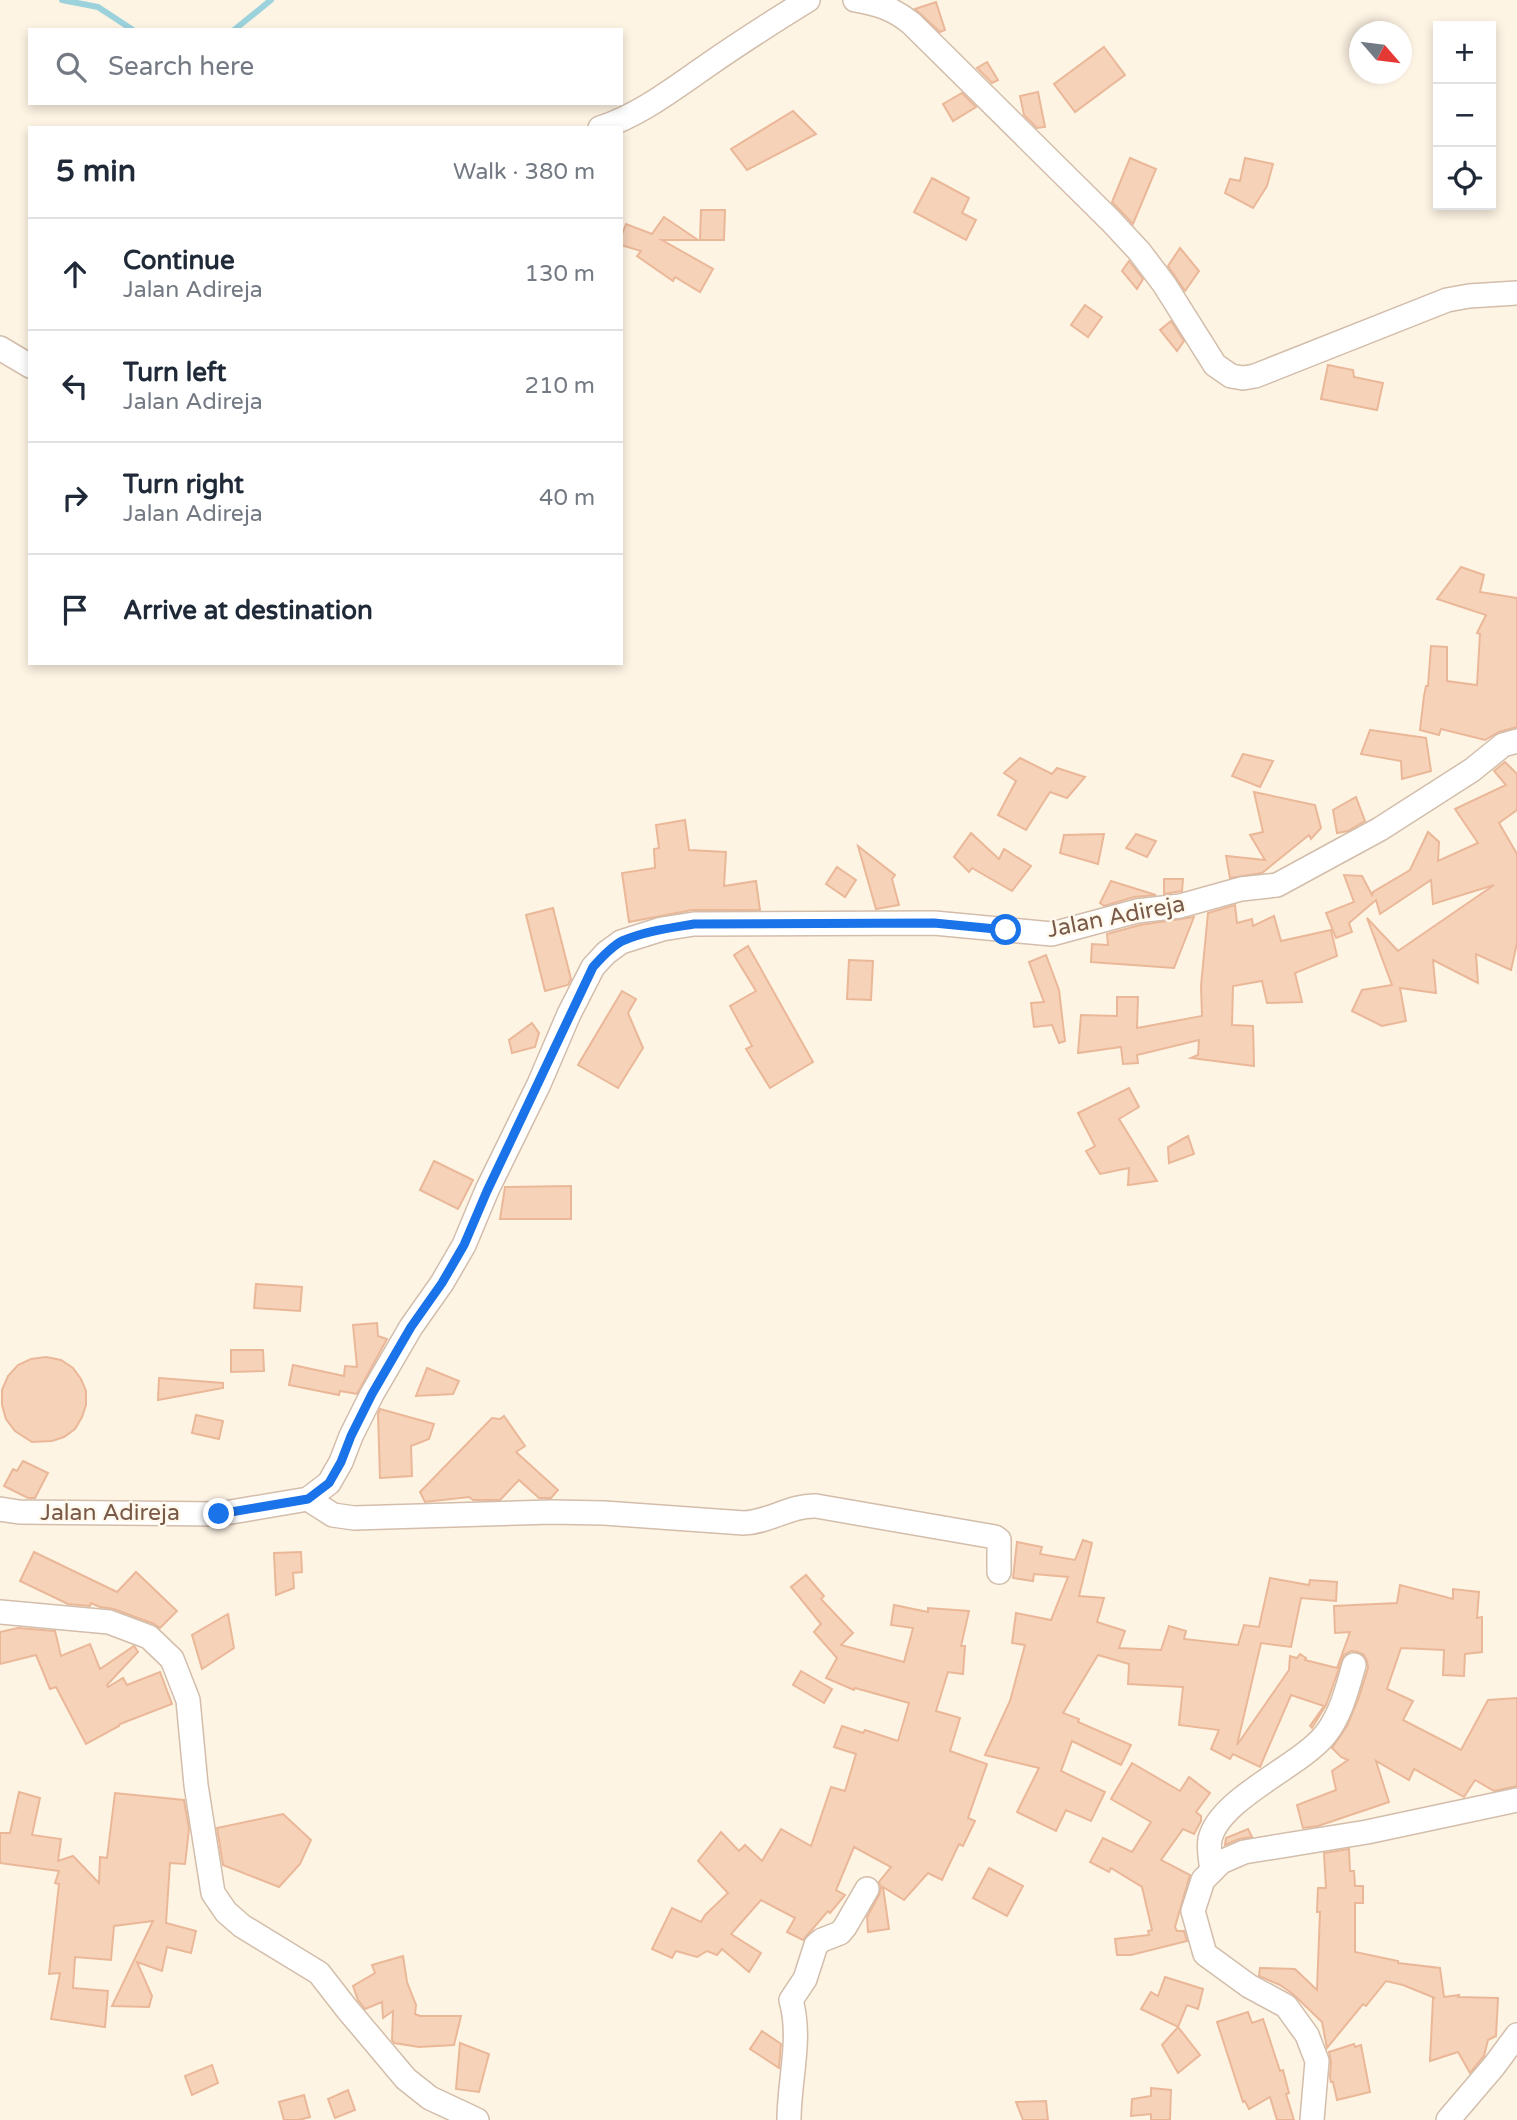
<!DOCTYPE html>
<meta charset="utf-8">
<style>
body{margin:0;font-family:"Varela Round",sans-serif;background:#f6f6f7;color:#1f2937}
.controls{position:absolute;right:21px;top:21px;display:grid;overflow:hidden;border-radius:0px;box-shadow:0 4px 10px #0003}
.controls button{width:63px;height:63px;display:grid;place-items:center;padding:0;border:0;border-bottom:2px solid #e0e1e3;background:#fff;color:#1f2937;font:35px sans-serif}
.compass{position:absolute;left:1349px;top:21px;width:63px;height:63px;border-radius:50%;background:#fff;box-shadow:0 4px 10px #0003;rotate:118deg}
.stop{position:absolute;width:21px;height:21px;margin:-16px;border:5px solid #1a73e8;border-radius:50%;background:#fff}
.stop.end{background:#1a73e8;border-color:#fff;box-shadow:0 2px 7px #0008}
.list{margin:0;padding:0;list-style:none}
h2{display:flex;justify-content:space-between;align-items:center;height:91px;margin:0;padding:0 28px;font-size:30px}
h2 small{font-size:23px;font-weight:400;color:#747a83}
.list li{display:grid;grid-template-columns:46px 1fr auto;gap:21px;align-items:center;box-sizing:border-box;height:112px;padding:0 28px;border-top:2px solid #e0e1e3}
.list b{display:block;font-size:26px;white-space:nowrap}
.list p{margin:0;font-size:23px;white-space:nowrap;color:#747a83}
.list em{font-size:23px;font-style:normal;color:#747a83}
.icon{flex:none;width:38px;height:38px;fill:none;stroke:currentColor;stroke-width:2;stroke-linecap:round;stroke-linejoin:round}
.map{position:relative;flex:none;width:1517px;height:2120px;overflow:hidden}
.search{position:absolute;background:#fff;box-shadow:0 4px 10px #0003;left:28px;top:28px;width:595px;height:77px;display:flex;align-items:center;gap:18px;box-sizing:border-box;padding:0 24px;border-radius:0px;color:#747a83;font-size:26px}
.panel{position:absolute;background:#fff;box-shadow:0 4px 10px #0003;left:28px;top:126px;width:595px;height:539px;border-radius:0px}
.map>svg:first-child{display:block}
</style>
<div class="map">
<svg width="1517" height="2120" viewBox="0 0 1517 2120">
<rect width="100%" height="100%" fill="#fef4e4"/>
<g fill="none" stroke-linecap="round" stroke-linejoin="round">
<g stroke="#9cd2dc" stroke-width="6">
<path d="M 62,0 L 98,7 L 133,30"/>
<path d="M 234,30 L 271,0"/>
</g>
</g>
<g fill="#f6d2b9" stroke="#eab898" stroke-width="2">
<path d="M 936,2 L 945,30 L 940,32 L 915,9 Z"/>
<path d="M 1104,47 L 1125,75 L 1075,112 L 1054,84 Z"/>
<path d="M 987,62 L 998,80 L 992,83 L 977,68 Z"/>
<path d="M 1038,92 L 1045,127 L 1037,128 L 1024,115 L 1020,96 Z"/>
<path d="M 962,93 L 976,107 L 953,121 L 943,104 Z"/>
<path d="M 793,111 L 816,134 L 747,170 L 731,149 Z"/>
<path d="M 1130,158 L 1156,169 L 1133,224 L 1112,202 Z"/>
<path d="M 1245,158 L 1273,164 L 1267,186 L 1253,208 L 1225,193 L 1230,179 L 1240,181 Z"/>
<path d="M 932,178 L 969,198 L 962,213 L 976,220 L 966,240 L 914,212 Z"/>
<path d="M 701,210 L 725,210 L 724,240 L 700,240 Z"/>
<path d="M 664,217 L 698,240 L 662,240 L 713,269 L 700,292 L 675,277 L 673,281 L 637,256 L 641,251 L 621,245 L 621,237 L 626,224 L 652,234 Z"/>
<path d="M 1180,248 L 1199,271 L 1185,291 L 1168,266 Z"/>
<path d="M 1129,261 L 1143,279 L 1137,289 L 1122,271 Z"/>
<path d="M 1085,305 L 1102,317 L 1088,337 L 1071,325 Z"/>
<path d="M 1171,321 L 1184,341 L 1177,351 L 1160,330 Z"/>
<path d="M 1328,365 L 1353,370 L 1354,377 L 1383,383 L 1377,410 L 1321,399 Z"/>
<path d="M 1461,567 L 1484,575 L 1480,592 L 1517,598 L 1517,727 L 1499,732 L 1485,740 L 1441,729 L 1439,735 L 1420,730 L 1424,696 L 1426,686 L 1428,686 L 1431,646 L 1447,647 L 1447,681 L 1477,685 L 1480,634 L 1477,633 L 1486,615 L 1437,599 Z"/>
<path d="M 1370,730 L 1426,738 L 1431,771 L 1402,779 L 1401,761 L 1361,754 Z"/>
<path d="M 1243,754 L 1273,761 L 1260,787 L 1232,776 Z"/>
<path d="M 1020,758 L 1052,774 L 1057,768 L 1085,777 L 1067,798 L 1050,792 L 1026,830 L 998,815 L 1016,781 L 1004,773 Z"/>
<path d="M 1505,762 L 1517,774 L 1517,810 L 1499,823 L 1517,854 L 1517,943 L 1511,970 L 1476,954 L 1478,983 L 1433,960 L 1436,993 L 1400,988 L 1406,1021 L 1382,1026 L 1352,1011 L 1362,990 L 1392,985 L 1367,918 L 1398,951 L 1494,885 L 1433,904 L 1431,880 L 1380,914 L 1376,900 L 1349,923 L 1352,932 L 1336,938 L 1326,913 L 1354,902 L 1344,875 L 1362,876 L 1372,895 L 1373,892 L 1410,870 L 1428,832 L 1439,842 L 1438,861 L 1478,843 L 1455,809 L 1506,785 L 1494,771 Z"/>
<path d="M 1254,792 L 1315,805 L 1321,828 L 1311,839 L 1309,835 L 1262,873 L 1230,878 L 1226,856 L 1265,860 L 1250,835 L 1263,832 Z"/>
<path d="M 1356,797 L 1365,821 L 1348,831 L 1337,833 L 1333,810 Z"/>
<path d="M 685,820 L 689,850 L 726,852 L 724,886 L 756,881 L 760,910 L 692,910 L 629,922 L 622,873 L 655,868 L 654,849 L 659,848 L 656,825 Z"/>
<path d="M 971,833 L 999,859 L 1004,849 L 1031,866 L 1012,891 L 972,868 L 969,872 L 954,857 Z"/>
<path d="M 1104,834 L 1098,864 L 1060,853 L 1064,835 Z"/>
<path d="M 1136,834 L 1156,841 L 1147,857 L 1126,848 Z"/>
<path d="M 858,846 L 895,875 L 892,879 L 899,905 L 876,909 Z"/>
<path d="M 837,867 L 856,880 L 845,897 L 826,884 Z"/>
<path d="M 1164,879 L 1183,879 L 1182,891 L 1164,894 Z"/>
<path d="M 1111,881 L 1156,895 L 1134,897 L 1104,906 L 1100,903 Z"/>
<path d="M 1235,905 L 1237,923 L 1252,919 L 1253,926 L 1274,916 L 1281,941 L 1331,930 L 1337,956 L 1295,973 L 1302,1002 L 1267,1003 L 1262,981 L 1233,986 L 1232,1025 L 1253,1026 L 1254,1066 L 1191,1058 L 1198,1055 L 1199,1040 L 1137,1055 L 1138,1063 L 1123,1064 L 1121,1047 L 1078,1053 L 1081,1015 L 1117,1016 L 1117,997 L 1138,997 L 1137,1028 L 1202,1016 L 1201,986 L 1208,913 Z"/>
<path d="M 553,908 L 571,979 L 568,985 L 545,991 L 526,915 Z"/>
<path d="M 1194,917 L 1174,968 L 1091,962 L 1092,944 L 1108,945 L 1107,934 L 1140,925 Z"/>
<path d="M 748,946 L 813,1062 L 770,1088 L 746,1049 L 752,1046 L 730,1006 L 756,991 L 734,955 Z"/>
<path d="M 1046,955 L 1059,990 L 1065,1041 L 1059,1043 L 1052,1025 L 1034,1027 L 1031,1003 L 1044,1002 L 1029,962 Z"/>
<path d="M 849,960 L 873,961 L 871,1000 L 847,999 Z"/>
<path d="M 622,991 L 636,999 L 628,1013 L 643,1048 L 618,1088 L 578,1065 Z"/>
<path d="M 532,1023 L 539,1033 L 535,1047 L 512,1053 L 509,1040 Z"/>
<path d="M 1129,1088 L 1139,1107 L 1119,1119 L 1157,1181 L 1128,1185 L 1129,1168 L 1100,1174 L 1086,1151 L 1095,1146 L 1078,1113 Z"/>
<path d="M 1188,1136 L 1194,1154 L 1169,1163 L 1168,1147 Z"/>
<path d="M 434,1161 L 473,1180 L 458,1209 L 420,1190 Z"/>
<path d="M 571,1186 L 571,1219 L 500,1219 L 505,1187 Z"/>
<path d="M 256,1284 L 302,1287 L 300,1311 L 254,1308 Z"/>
<path d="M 377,1323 L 378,1336 L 387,1339 L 357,1394 L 340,1391 L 339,1395 L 289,1385 L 293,1365 L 344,1376 L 345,1366 L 357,1367 L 353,1325 Z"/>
<path d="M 231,1350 L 263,1350 L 264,1371 L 231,1372 Z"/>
<path d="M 46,1357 L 61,1360 L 73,1368 L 81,1379 L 86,1391 L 86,1405 L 82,1417 L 75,1429 L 64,1437 L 52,1441 L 32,1442 L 15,1431 L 6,1419 L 2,1405 L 2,1390 L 8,1376 L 18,1365 L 31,1359 Z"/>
<path d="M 427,1368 L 459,1381 L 453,1394 L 416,1396 Z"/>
<path d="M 159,1378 L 223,1383 L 223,1388 L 158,1400 Z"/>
<path d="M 380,1409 L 434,1424 L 429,1439 L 411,1446 L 412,1476 L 380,1478 L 378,1414 Z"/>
<path d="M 196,1415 L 223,1421 L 219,1439 L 192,1433 Z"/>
<path d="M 504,1416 L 525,1446 L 516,1452 L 558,1490 L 551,1498 L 539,1498 L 519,1480 L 500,1500 L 473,1500 L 469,1497 L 425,1502 L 420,1492 L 492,1418 L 500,1419 Z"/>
<path d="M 23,1461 L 48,1473 L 35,1498 L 28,1498 L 4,1486 L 13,1469 L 17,1471 Z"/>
<path d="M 1083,1540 L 1092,1543 L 1079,1596 L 1104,1598 L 1097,1622 L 1125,1631 L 1119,1648 L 1161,1650 L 1169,1626 L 1186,1631 L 1184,1639 L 1238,1645 L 1244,1625 L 1259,1627 L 1270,1578 L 1309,1585 L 1310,1580 L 1337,1582 L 1336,1601 L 1301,1598 L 1291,1647 L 1261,1643 L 1237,1745 L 1289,1670 L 1290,1656 L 1297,1658 L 1300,1654 L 1306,1658 L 1305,1660 L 1337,1668 L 1350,1632 L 1335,1633 L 1334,1606 L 1397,1603 L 1400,1585 L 1453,1599 L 1453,1589 L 1479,1592 L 1477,1618 L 1482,1617 L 1482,1652 L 1465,1654 L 1464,1676 L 1443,1675 L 1444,1650 L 1401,1648 L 1387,1689 L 1413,1701 L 1403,1720 L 1461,1750 L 1488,1700 L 1517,1698 L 1517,1786 L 1494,1791 L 1475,1780 L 1464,1797 L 1414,1769 L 1409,1780 L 1376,1761 L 1389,1802 L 1318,1826 L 1303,1828 L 1297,1805 L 1336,1790 L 1332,1771 L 1348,1760 L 1341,1757 L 1332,1748 L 1347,1726 L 1359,1697 L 1368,1668 L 1367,1661 L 1364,1655 L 1358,1652 L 1351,1651 L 1344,1655 L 1326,1705 L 1312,1728 L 1310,1726 L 1324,1706 L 1291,1695 L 1260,1767 L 1233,1754 L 1230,1759 L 1211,1749 L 1219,1730 L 1179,1725 L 1183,1687 L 1128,1684 L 1129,1664 L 1098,1655 L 1063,1713 L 1079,1719 L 1078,1722 L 1131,1745 L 1121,1765 L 1072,1741 L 1061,1771 L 1105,1792 L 1091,1821 L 1066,1810 L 1056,1831 L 1017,1812 L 1039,1768 L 985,1755 L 1010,1701 L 1025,1645 L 1012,1643 L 1016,1613 L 1051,1620 L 1068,1577 L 1034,1574 L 1033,1581 L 1013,1578 L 1017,1542 L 1042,1547 L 1040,1554 L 1075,1560 Z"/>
<path d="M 34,1552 L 117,1592 L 136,1572 L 177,1611 L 160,1628 L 154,1624 L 114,1609 L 100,1607 L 91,1603 L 90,1606 L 68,1604 L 20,1581 Z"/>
<path d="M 301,1552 L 302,1572 L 293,1573 L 294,1588 L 276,1595 L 274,1553 Z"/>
<path d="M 806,1575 L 824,1596 L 821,1599 L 853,1633 L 841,1645 L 904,1662 L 913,1628 L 891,1625 L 894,1605 L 928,1612 L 928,1608 L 969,1611 L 961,1646 L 965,1646 L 963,1674 L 948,1672 L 936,1711 L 960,1718 L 950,1751 L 987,1764 L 968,1818 L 975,1821 L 963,1846 L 959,1844 L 942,1880 L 928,1873 L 904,1900 L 883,1887 L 889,1929 L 868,1932 L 867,1917 L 879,1895 L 881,1888 L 879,1882 L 891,1867 L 854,1847 L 836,1890 L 845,1895 L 830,1913 L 828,1911 L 803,1940 L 787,1932 L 795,1918 L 761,1900 L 731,1934 L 761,1953 L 749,1972 L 722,1949 L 717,1955 L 707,1951 L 697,1957 L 676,1951 L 672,1958 L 652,1949 L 672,1908 L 701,1922 L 705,1915 L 728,1893 L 698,1861 L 721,1832 L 739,1851 L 745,1845 L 762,1861 L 781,1829 L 811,1846 L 831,1787 L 845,1791 L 856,1754 L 834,1747 L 842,1726 L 863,1733 L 865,1730 L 898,1741 L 909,1703 L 855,1688 L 854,1690 L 826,1678 L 837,1658 L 814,1632 L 821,1624 L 791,1587 Z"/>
<path d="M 228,1614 L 234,1648 L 202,1669 L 192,1635 Z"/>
<path d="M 18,1628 L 55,1631 L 61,1656 L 90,1644 L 100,1669 L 134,1646 L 138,1652 L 107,1685 L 108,1687 L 123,1678 L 127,1685 L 160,1672 L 172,1704 L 120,1724 L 119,1726 L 86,1744 L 56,1687 L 50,1689 L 36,1655 L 0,1664 L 0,1632 Z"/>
<path d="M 801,1671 L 832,1689 L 824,1703 L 793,1685 Z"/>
<path d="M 1132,1763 L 1180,1791 L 1189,1777 L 1210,1793 L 1196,1812 L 1201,1816 L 1201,1821 L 1194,1834 L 1183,1829 L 1161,1860 L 1190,1875 L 1175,1927 L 1177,1931 L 1184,1931 L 1187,1941 L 1131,1955 L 1117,1955 L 1115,1939 L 1149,1935 L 1148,1931 L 1152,1930 L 1142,1887 L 1111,1868 L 1109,1872 L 1090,1862 L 1103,1838 L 1132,1852 L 1151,1822 L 1111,1799 Z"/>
<path d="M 19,1792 L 40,1798 L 32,1835 L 61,1839 L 58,1861 L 73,1856 L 99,1883 L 100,1857 L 107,1858 L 115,1793 L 184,1800 L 189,1829 L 185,1864 L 170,1863 L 166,1923 L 196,1931 L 191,1953 L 167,1947 L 162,1971 L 137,1962 L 152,1996 L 149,2007 L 112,2006 L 153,1921 L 114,1926 L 111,1960 L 75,1957 L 73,1988 L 108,1991 L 105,2027 L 51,2019 L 60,1973 L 49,1974 L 59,1884 L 55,1883 L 59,1871 L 0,1863 L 0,1833 L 10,1833 Z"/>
<path d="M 283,1814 L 311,1840 L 300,1864 L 279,1887 L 223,1865 L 217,1828 Z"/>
<path d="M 1248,1829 L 1252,1837 L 1239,1839 L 1225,1845 L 1226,1838 Z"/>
<path d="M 1349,1849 L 1350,1871 L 1354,1871 L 1355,1886 L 1363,1886 L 1363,1903 L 1355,1903 L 1355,1952 L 1398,1961 L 1398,1963 L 1440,1968 L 1444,1997 L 1459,1995 L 1458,1997 L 1498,1998 L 1496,2036 L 1488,2040 L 1484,2056 L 1470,2073 L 1458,2052 L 1430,2061 L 1433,1998 L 1435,1998 L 1403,1985 L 1386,1981 L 1366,2006 L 1363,2004 L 1327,2048 L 1322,2022 L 1293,1994 L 1280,1985 L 1259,1976 L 1260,1968 L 1295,1969 L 1317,1990 L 1320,1912 L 1317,1912 L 1318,1888 L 1326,1888 L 1324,1853 Z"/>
<path d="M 989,1868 L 1023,1886 L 1007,1916 L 973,1898 Z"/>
<path d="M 403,1956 L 407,1982 L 416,2005 L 415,2014 L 420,2016 L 461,2016 L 454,2045 L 419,2047 L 394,2043 L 392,2040 L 393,2011 L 383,2018 L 382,2002 L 365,2009 L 358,2000 L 353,1986 L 375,1973 L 372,1965 Z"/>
<path d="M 1165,1977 L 1203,1989 L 1198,2009 L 1187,2005 L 1178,2027 L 1141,2009 L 1151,1992 L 1158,1996 Z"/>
<path d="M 1248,2012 L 1252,2023 L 1263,2019 L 1280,2071 L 1283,2070 L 1289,2093 L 1286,2094 L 1294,2120 L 1277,2120 L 1270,2097 L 1249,2109 L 1245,2101 L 1243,2102 L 1217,2022 Z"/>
<path d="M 1178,2027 L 1200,2055 L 1178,2073 L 1162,2045 Z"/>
<path d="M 762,2031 L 781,2044 L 779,2068 L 750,2049 Z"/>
<path d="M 460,2043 L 489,2054 L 479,2092 L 456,2089 Z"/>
<path d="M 1354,2044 L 1355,2047 L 1361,2045 L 1370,2092 L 1337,2100 L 1333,2082 L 1331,2082 L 1330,2077 L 1331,2062 L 1329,2052 Z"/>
<path d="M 212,2065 L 218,2083 L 192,2095 L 185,2076 Z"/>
<path d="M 1151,2088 L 1171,2090 L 1170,2120 L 1151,2120 L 1151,2114 L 1131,2116 L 1132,2099 L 1151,2096 Z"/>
<path d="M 348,2090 L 355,2110 L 335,2118 L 328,2099 Z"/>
<path d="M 304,2095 L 310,2117 L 299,2120 L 284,2120 L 279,2102 Z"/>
<path d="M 1046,2101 L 1048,2120 L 1023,2120 L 1016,2102 Z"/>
</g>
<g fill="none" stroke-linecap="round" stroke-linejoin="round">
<g stroke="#d3bdab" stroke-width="26">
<g id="minor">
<path d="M 855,0 C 878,4 892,8 911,23 L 1111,221 L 1139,251 L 1164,284 L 1215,365 L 1231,376 L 1243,378 L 1255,376 L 1447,300 L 1469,296 L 1517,293"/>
<path d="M 600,128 C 640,115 673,89 708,65 C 741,42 774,21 808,0"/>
<path d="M 0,348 L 30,366"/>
<path d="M 308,1499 L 333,1515 L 354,1518 L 552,1512 L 604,1513 L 744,1523 C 770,1522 790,1505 816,1506 L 995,1537 L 999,1540 L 999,1572"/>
<path d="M 0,1509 L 19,1512 L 219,1514 L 308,1499 L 329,1483 L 341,1462 L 351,1436 L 372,1394 L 411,1327 L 442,1283 L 464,1245 L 487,1190 L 539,1084 L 569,1014 L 593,967 L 606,953 L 621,942 L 662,929 L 694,924 L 934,923 L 1052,934 L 1137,911 L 1180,906 L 1241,889 L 1277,885 L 1380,829 L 1472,770 L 1503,745 L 1517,741"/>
<path d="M 0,1612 L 109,1622 L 149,1637 L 172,1659 L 188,1700 L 196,1785 L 213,1893 L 226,1912 L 242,1926 L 319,1973 L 347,2009 L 406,2079 L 430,2098 L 477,2120"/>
<path d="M 1212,1871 C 1211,1861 1208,1850 1210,1839 C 1220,1798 1299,1767 1325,1735 C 1341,1715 1347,1689 1354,1665"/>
<path d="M 789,2120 C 789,2079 802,2040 791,2000 L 805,1979 L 816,1945 L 822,1940 L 840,1933 L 845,1927 L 867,1889"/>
<path d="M 1312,2120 L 1317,2061 L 1307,2035 L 1286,2006 L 1249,1986 L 1205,1954 L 1193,1911 L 1203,1880 L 1221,1862 L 1244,1852 L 1367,1832 L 1517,1800"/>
<path d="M 1448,2120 L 1494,2066 L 1517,2035"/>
</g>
</g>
<use href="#minor" stroke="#fff" stroke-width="23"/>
</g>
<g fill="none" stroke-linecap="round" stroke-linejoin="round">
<path stroke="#1a73e8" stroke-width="9" d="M 219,1514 L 308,1499 L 329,1483 L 341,1462 L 351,1436 L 372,1394 L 411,1327 L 442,1283 L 464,1245 L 487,1191 L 593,967 C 601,958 611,947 622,941 C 645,931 670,928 694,924 L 934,923 L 1006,930"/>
</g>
<g text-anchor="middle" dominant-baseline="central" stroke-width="5" stroke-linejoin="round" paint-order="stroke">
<g font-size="23" fill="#795947" stroke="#fff8ec">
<text transform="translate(1116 917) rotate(-11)">Jalan Adireja</text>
<text x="110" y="1513">Jalan Adireja</text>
</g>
</g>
</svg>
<div class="controls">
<button>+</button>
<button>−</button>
<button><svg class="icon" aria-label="locate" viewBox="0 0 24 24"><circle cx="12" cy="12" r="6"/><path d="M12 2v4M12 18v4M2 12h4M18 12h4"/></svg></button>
</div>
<svg class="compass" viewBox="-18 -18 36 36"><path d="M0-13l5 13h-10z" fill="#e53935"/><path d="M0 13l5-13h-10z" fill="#747a83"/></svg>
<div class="stop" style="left:1006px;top:930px"></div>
<div class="stop end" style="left:219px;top:1514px"></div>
<div class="search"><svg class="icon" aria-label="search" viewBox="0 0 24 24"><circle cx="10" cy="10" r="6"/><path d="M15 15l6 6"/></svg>Search here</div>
<section class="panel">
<h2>5 min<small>Walk · 380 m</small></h2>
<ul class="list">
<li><svg class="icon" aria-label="ahead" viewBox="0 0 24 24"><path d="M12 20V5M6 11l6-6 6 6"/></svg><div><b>Continue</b><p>Jalan Adireja</p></div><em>130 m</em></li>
<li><svg class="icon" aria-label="left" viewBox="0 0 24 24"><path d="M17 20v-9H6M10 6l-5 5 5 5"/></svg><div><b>Turn left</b><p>Jalan Adireja</p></div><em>210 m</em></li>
<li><svg class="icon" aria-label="right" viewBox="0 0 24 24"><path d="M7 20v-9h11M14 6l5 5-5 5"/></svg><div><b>Turn right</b><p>Jalan Adireja</p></div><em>40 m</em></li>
<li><svg class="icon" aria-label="arrive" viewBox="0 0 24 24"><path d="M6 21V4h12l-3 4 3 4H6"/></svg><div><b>Arrive at destination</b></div></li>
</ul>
</section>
</div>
